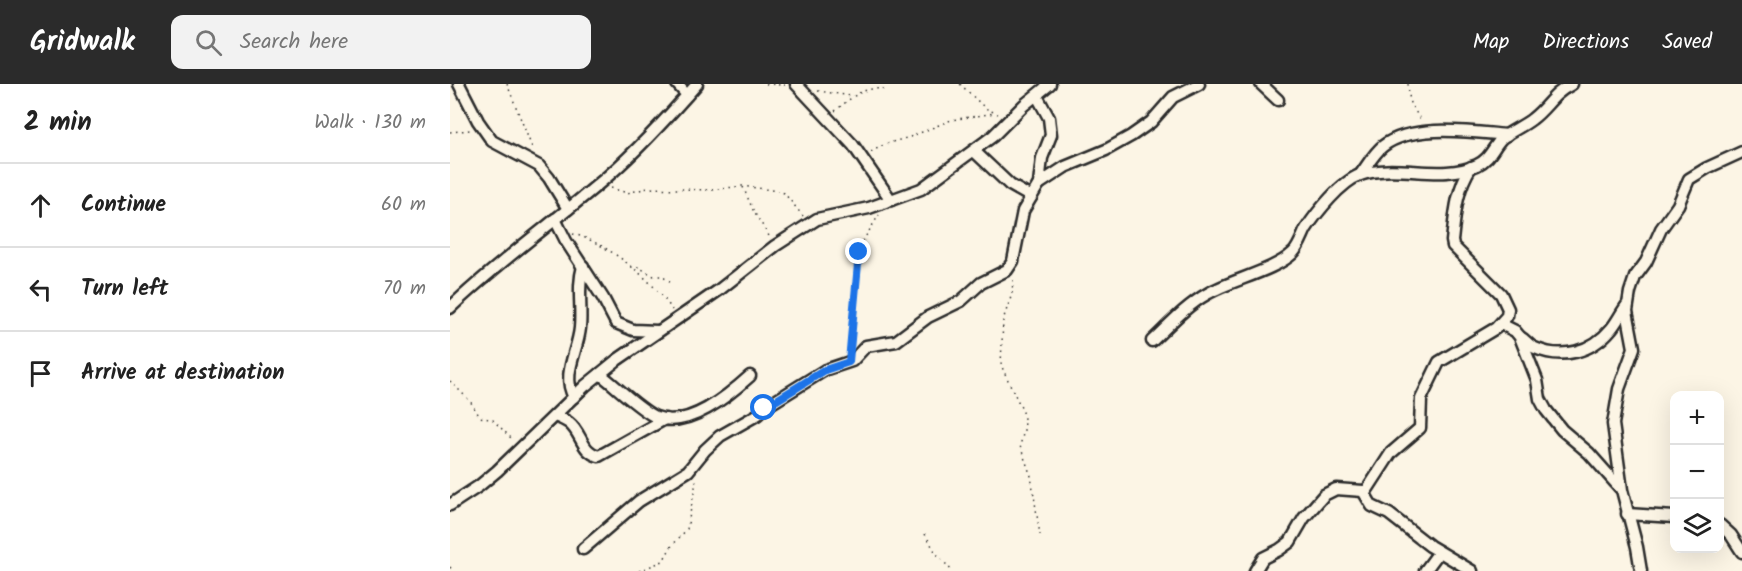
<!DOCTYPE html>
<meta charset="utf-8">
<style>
body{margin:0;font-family:Kalam,sans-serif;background:#f2f2f2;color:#222}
.controls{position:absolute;right:18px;bottom:18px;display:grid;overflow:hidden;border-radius:12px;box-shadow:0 6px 24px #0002}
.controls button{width:54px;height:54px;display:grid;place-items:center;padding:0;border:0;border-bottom:2px solid #e0e0e0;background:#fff;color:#222;font:30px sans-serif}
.stop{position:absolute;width:18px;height:18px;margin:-14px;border:4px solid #1a73e8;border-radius:50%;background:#fff}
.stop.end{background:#1a73e8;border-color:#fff;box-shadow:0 2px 6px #0008}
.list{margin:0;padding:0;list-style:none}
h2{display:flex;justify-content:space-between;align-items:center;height:78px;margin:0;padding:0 24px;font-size:26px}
h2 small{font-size:20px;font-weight:400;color:#767676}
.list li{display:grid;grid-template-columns:39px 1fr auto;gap:18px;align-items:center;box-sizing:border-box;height:84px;padding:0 24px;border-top:2px solid #e0e0e0}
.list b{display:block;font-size:22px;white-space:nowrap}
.list em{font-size:20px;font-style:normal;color:#767676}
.icon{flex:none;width:33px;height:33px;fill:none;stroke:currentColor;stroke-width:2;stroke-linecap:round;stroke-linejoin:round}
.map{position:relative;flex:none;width:1292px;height:487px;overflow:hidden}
header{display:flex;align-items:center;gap:36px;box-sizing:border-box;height:84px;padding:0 30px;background:#2b2b2b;color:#fff}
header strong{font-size:28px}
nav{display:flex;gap:33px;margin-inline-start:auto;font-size:21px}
.search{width:420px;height:54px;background:#f2f2f2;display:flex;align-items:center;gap:15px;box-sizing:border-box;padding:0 21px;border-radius:12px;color:#767676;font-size:22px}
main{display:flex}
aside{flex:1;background:#fff}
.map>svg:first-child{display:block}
</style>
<header>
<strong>Gridwalk</strong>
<div class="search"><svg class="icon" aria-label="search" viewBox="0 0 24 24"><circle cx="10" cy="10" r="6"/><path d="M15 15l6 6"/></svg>Search here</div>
<nav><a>Map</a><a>Directions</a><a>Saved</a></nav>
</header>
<main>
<aside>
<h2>2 min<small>Walk · 130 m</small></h2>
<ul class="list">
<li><svg class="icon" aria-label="ahead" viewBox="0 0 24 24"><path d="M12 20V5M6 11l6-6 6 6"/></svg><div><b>Continue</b></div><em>60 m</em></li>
<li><svg class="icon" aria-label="left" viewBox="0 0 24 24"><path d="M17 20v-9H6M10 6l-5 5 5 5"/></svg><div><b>Turn left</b></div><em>70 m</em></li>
<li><svg class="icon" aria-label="arrive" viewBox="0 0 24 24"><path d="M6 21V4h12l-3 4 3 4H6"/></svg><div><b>Arrive at destination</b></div></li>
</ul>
</aside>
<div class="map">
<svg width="1292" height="487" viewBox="0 0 1292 487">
<rect width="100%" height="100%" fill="#fcf5e5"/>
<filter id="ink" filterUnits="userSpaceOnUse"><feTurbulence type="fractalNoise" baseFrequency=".0167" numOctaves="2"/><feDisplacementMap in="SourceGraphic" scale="12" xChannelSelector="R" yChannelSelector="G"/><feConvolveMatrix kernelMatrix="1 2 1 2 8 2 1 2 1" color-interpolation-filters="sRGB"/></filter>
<g filter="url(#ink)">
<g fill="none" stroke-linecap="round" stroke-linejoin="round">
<g stroke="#2b2b2b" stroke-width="15">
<g id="street">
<path d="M 9,0 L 28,37 L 42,57 L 89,82 L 99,94 L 118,125"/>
<path d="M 227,0 L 237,11"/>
<path d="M 346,0 L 403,61 L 441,116"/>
<path d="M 811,0 L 828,16"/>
<path d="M 524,67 L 560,101 L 581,113"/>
<path d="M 910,91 C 917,82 924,69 933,62 C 962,39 1022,48 1057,51"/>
<path d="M 589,100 L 615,83 L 656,66 L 681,52 L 701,38 L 723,13 L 749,0"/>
<path d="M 105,135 L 116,157 L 153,214 L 166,239 L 183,246 L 208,247"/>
<path d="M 0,224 C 50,176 106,137 158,92 C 190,64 219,32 247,0"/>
<path d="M 1051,240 L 1065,247 L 1070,253 L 1087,296 L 1090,315 L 1096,326 L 1112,346 L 1139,369 L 1170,404"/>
<path d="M 1070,253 C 1076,256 1079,262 1085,264 C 1112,276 1142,268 1161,245 C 1167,238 1171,229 1177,221"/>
<path d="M 702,257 C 719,241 736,222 757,210 C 781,196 824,187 843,169 C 849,163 852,153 856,145 C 867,128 891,98 910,91 C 946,78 991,98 1027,81 C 1040,75 1042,65 1051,55 C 1060,47 1072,43 1082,35 C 1098,23 1102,10 1122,0"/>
<path d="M 150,290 C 165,301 190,326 206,333 C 238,346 279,311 300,292"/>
<path d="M 124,313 C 111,291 128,267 130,244 C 132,222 127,203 133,182"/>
<path d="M 105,332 C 110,334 115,336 119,339 C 132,349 131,368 149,372 L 215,335"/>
<path d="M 913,407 L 922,422 L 939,430 L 980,462 L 1022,487"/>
<path d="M 0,421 L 29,402 L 47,387 L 135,302 L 167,276 L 269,206 L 325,162 L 367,135 L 419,124 L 471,105 L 543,52 L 574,21 L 600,0"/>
<path d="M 1177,430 L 1224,433"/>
<path d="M 1270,441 L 1281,451 L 1292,468"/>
<path d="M 133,465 L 189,417 L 238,387 L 255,366 L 270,352 L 307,331 L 317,322 L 375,286 L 402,277 L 416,262 L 446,257 L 478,233 L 511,217 L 531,199 L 557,186 L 563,177 L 573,127 L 589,100 L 592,74 L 601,51 L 599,34 L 587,12"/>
<path d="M 805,487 L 813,474 L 829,466 L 840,458 L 854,434 L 874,411 L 886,405 L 913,407 L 917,406 L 941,369 L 970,344 L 971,315 L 989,278 L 1046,244 L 1057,232 L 1058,225 L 1051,210 L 1003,162 L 1002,157 C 1005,131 1006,106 1021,83"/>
<path d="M 975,487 L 989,468"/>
<path d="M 1191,487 L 1187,463 L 1172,406 L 1163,340 L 1169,305 L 1184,264 L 1177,227 L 1180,208 L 1185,193 L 1196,178 L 1211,145 L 1228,121 L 1239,95 L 1257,84 L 1292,68"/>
</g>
</g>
<g stroke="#2b2b2b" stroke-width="1.5" stroke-dasharray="1.5 4.5" stroke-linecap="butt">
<path d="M 57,0 L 83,66"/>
<path d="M 316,0 L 335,1"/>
<path d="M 510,0 L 535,24 L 548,30"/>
<path d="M 958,0 L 960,20 L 972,37"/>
<path d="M 368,7 L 402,12"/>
<path d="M 385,27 C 400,15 415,0 435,6"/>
<path d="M 0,48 L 20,46"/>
<path d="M 421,68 L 435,60 L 460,53 L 501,36 L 545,29"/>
<path d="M 293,103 L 304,128 L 319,152"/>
<path d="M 161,104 L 177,109 L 198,104 L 261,106 L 292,102 L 329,107 L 334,109 L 353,132"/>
<path d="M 123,150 C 156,158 205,197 222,226"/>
<path d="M 181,183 L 188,183 L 204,192 L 212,192 L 221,199"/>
<path d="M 563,196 L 562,210 L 553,236 L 551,281 L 573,328 L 575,342 L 570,362 L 581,392 L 590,451"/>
<path d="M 400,264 L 403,227 L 408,189 L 409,168 L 414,155 L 429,131"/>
<path d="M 0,297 L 20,317 L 30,333 L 43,336 L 63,356"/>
<path d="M 475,450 L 486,469 L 502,487"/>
<path d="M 0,483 L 3,487"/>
<path d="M 189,487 L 213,477 L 221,463 L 237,445 L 247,393"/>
</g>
<use href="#street" stroke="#fcf5e5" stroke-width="10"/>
</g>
</g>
<g fill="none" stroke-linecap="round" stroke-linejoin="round" filter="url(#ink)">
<path stroke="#1a73e8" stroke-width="8" d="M 314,324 L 375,286 L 399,278 C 402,241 406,205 409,168"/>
</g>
</svg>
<div class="controls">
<button>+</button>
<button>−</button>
<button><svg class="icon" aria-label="layers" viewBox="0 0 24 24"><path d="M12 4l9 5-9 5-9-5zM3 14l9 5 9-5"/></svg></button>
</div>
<div class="stop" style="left:314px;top:324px"></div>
<div class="stop end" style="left:409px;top:168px"></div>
</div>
</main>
